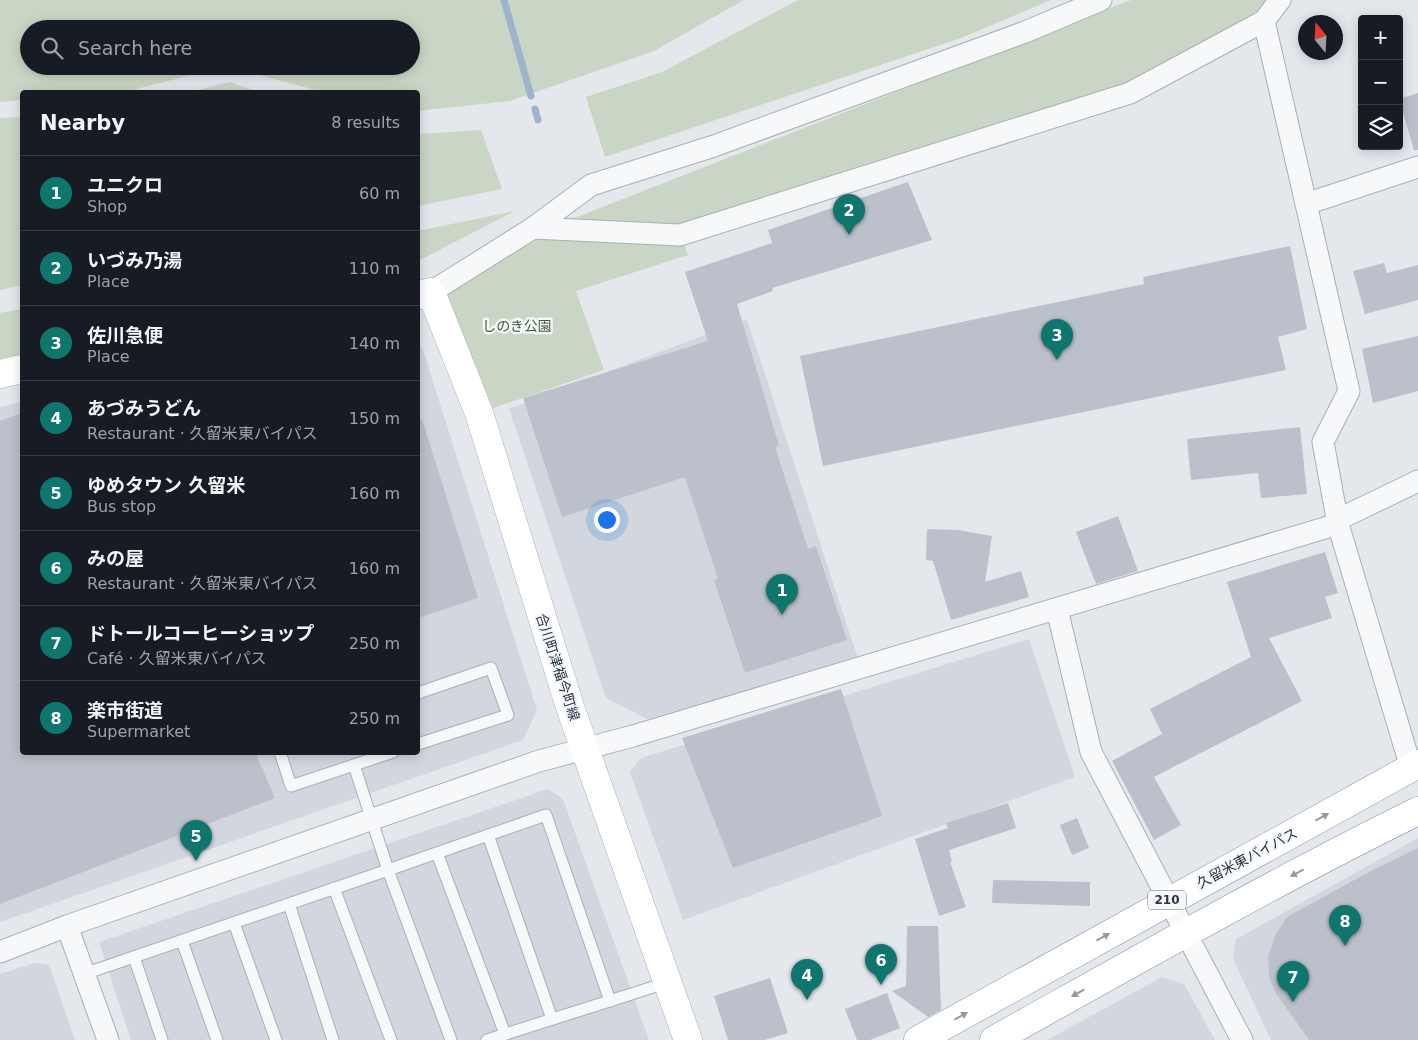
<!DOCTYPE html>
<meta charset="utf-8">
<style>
body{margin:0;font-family:"DejaVu Sans","Noto Sans JP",sans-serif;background:#20242c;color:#f1f3f6}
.controls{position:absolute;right:15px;top:15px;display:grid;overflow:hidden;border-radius:5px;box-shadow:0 2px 12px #0003}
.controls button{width:45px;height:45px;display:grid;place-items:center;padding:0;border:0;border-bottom:1px solid #363941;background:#171b24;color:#f1f3f6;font:25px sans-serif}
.compass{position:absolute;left:1298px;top:15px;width:45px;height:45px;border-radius:50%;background:#171b24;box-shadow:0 2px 12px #0003;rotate:342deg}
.you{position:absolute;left:606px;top:519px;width:18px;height:18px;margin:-12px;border:4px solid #fff;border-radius:50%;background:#1a73e8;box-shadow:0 0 0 8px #1a73e833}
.badge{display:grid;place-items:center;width:32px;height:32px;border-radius:50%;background:#0f766e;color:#fff;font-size:16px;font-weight:700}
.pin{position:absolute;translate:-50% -41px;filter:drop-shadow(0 1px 2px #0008)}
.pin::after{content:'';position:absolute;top:26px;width:18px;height:15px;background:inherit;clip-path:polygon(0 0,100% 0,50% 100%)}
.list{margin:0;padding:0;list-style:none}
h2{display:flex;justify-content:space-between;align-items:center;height:65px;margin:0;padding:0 20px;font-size:21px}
h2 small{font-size:16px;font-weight:400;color:#9ea1a6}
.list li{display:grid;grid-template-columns:32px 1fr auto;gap:15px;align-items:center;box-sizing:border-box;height:75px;padding:0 20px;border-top:1px solid #363941}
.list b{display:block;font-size:19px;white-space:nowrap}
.list p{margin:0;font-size:16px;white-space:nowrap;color:#9ea1a6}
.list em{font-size:16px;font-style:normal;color:#9ea1a6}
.icon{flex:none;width:28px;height:28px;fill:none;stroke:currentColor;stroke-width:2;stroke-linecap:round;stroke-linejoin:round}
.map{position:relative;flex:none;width:1418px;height:1040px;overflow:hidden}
.search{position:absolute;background:#171b24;box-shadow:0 2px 12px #0003;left:20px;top:20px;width:400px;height:55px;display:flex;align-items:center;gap:12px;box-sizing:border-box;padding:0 18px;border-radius:28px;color:#9ea1a6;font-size:19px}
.panel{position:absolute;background:#171b24;box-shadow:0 2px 12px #0003;left:20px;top:90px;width:400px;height:665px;border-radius:5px}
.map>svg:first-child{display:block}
</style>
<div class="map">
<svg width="1418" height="1040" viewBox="0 0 1418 1040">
<rect width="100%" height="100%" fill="#e4e7ec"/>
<g fill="#d2d6de">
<path d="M 747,319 L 858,659 L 647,719 L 606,698 L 509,409 Z"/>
<path d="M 418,345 L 422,347 L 537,710 L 523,740 L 0,922 L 0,407 L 22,402 L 22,752 L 418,752 Z"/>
<path d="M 1029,639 L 1075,777 L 683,920 L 630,772 L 641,758 Z"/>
<path d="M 548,789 L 563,799 L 649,1040 L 131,1040 L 99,942 Z"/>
<path d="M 1418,838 L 1418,1040 L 1271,1040 L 1233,959 L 1236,939 Z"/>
<path d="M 35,963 L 49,965 L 75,1040 L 0,1040 L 0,974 Z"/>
<path d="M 1162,977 L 1184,984 L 1215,1040 L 1047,1040 Z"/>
</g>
<g fill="#c9d6c5" fill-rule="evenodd">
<path d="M 0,0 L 744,0 L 654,51 L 510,101 L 418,111 L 418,92 L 323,92 L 226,66 L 125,92 L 22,92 L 22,100 L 0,102 ZM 29,29 L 411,29 L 411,66 L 29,66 Z"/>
<path d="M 798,0 L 1051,0 L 961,38 L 605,157 L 586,97 L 662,72 Z"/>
<path d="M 1131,0 L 1266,0 L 1257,11 L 1137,84 L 674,227 L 559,224 Z"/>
<path d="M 230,82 L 258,92 L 189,92 Z"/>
<path d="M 22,117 L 22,285 L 0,290 L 0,118 Z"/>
<path d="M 481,130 L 502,189 L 418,206 L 418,134 Z"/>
<path d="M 515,211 L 418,261 L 418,231 Z"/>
<path d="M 533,228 L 680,235 L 688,255 L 576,291 L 604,370 L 479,413 L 431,292 Z"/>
<path d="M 22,309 L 22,354 L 0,359 L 0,313 Z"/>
</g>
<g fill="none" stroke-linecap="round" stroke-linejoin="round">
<g stroke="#9fb4cc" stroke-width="7">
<path d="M 504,0 L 531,96"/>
<path d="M 535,109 L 538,120"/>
</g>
</g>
<g fill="#bbc0ca">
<path d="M 1418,93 L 1418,150 L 1414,150 L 1399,99 Z"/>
<path d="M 908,182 L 932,240 L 772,288 L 773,291 L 737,304 L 779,446 L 775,447 L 808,549 L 816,546 L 847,640 L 745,673 L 714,580 L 718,579 L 685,477 L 562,517 L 523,398 L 708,341 L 685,272 L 772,243 L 768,230 Z"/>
<path d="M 1290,246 L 1307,329 L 1278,337 L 1286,370 L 823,466 L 800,356 L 1144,284 L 1143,277 Z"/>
<path d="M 1384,263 L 1387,273 L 1418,265 L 1418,300 L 1365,314 L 1353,271 Z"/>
<path d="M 1418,336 L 1418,391 L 1373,403 L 1362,349 Z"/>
<path d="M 22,413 L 22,752 L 255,752 L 275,798 L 0,904 L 0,421 Z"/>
<path d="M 422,419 L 478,598 L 418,618 L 418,420 Z"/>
<path d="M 1300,427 L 1307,494 L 1261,498 L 1258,473 L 1191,480 L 1187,439 Z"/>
<path d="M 1118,516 L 1138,571 L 1096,584 L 1076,532 Z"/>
<path d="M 927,529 L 958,530 L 992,536 L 985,582 L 1021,571 L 1029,597 L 951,620 L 933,561 L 926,560 Z"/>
<path d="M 1325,552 L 1338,593 L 1325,597 L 1332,618 L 1269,638 L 1302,701 L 1154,777 L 1181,825 L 1154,840 L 1112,761 L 1162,734 L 1150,709 L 1251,657 L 1227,582 Z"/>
<path d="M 841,689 L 882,816 L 733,868 L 682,738 Z"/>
<path d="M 1008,803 L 1016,828 L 949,850 L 952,862 L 950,862 L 966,907 L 939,916 L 915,839 L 948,828 L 946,823 Z"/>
<path d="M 1077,818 L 1089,848 L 1072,855 L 1060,825 Z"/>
<path d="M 1418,848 L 1418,1040 L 1309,1040 L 1275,992 L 1269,977 L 1268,957 L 1275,936 L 1287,917 L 1369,872 Z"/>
<path d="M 993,880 L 1090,882 L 1090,906 L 992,903 Z"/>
<path d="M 907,926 L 938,926 L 941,1010 L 928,1017 L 892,991 L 906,986 Z"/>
<path d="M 770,978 L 788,1033 L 765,1040 L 728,1040 L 714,996 Z"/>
<path d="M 887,993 L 900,1028 L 870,1040 L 857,1040 L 845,1009 Z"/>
</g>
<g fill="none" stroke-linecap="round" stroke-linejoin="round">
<g stroke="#a9aeb7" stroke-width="13">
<g id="lane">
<path d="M 418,693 L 491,668 L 508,715 L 418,744"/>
<path d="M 280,752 L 291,786 L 393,752"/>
<path d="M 488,835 L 552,1019"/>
<path d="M 437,853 L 505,1034"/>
<path d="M 334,888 L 391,1040"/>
<path d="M 289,904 L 333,1040"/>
<path d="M 234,923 L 276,1040"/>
<path d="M 182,941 L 217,1040"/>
<path d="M 134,957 L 162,1040"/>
<path d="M 84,974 L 388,870 L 354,765"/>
<path d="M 451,1040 L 388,870 L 546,815 L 610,1001"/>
<path d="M 487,1040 L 669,982"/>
</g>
</g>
<g stroke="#a9aeb7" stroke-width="23">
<g id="street">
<path d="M 1264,21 L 1349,391 L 1323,442 L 1338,524 L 1411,768"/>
<path d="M 1306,204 L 1418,167"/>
<path d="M 533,228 L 680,235 L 1130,93 L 1264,21 L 1280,0"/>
<path d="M 431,292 L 533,228 L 591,185 L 714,146 L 1025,32 L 1101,0"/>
<path d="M 1337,520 L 1418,481"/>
<path d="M 1057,609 L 1091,752 L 1242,1040"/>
<path d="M 67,926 L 108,1040"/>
<path d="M 0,952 L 67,926 L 539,761 L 633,736 L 1338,524"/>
</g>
</g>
<g stroke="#a9aeb7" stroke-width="29">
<g id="secondary">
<path d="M 418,295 L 431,292 L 479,413 L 570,707 L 688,1040"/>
<path d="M 0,374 L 22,369"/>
</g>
</g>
<g stroke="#8b94a3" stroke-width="29">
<g id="highway">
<path d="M 918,1040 L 1418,764"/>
<path d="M 994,1040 C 1134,962 1274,882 1418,811"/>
</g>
</g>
<use href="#lane" stroke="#f7f8fa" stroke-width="11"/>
<use href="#street" stroke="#f7f8fa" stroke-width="21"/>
<use href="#secondary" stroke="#fff" stroke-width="28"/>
<use href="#highway" stroke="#fff" stroke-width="28"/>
</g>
<defs><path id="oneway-solid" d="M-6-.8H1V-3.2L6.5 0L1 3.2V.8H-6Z" transform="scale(1.25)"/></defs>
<g fill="#959aa2">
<use href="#oneway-solid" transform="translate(1322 817) rotate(-29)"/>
<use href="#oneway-solid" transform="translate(1297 873) rotate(152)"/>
<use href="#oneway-solid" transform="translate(1103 937) rotate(-29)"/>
<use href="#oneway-solid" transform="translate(1078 993) rotate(151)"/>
<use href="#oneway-solid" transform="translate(961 1016) rotate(-29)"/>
</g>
<g text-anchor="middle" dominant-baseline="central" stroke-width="5" stroke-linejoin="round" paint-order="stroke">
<rect fill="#f4f6f9" stroke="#676e7b" stroke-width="1" x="1148" y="890.5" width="38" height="19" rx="4"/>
<g font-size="12" font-weight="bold" fill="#2b3445">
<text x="1167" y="900">210</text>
</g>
<g font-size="14" fill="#3f6138" stroke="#f4f6f9">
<text x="517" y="326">しのき公園</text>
</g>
<g font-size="14" fill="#2b3445" stroke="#f4f6f9">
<text transform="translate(558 667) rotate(72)">合川町津福今町線</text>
<text transform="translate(1247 858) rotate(-28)">久留米東バイパス</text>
</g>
</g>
</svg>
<div class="controls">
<button>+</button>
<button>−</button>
<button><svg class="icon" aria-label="layers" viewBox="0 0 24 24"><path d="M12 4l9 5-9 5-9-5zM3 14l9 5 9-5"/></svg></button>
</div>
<svg class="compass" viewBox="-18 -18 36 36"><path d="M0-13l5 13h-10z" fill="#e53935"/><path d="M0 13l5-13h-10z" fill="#9ea1a6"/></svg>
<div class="you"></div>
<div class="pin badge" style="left:782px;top:615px">1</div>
<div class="pin badge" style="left:849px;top:235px">2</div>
<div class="pin badge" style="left:1057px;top:360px">3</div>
<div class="pin badge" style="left:807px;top:1000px">4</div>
<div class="pin badge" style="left:196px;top:861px">5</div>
<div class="pin badge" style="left:881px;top:985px">6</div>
<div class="pin badge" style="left:1293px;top:1002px">7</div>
<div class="pin badge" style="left:1345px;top:946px">8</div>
<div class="search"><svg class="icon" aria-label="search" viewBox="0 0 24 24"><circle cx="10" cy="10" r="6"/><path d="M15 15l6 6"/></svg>Search here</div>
<section class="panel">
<h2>Nearby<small>8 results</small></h2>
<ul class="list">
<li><span class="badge">1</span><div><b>ユニクロ</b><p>Shop</p></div><em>60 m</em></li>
<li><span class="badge">2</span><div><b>いづみ乃湯</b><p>Place</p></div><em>110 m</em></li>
<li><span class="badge">3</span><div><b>佐川急便</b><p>Place</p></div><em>140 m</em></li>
<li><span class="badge">4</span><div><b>あづみうどん</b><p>Restaurant · 久留米東バイパス</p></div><em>150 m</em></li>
<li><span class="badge">5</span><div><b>ゆめタウン 久留米</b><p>Bus stop</p></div><em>160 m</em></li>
<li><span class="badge">6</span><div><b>みの屋</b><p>Restaurant · 久留米東バイパス</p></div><em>160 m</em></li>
<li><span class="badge">7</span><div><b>ドトールコーヒーショップ</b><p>Café · 久留米東バイパス</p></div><em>250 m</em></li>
<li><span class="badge">8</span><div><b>楽市街道</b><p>Supermarket</p></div><em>250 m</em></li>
</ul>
</section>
</div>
